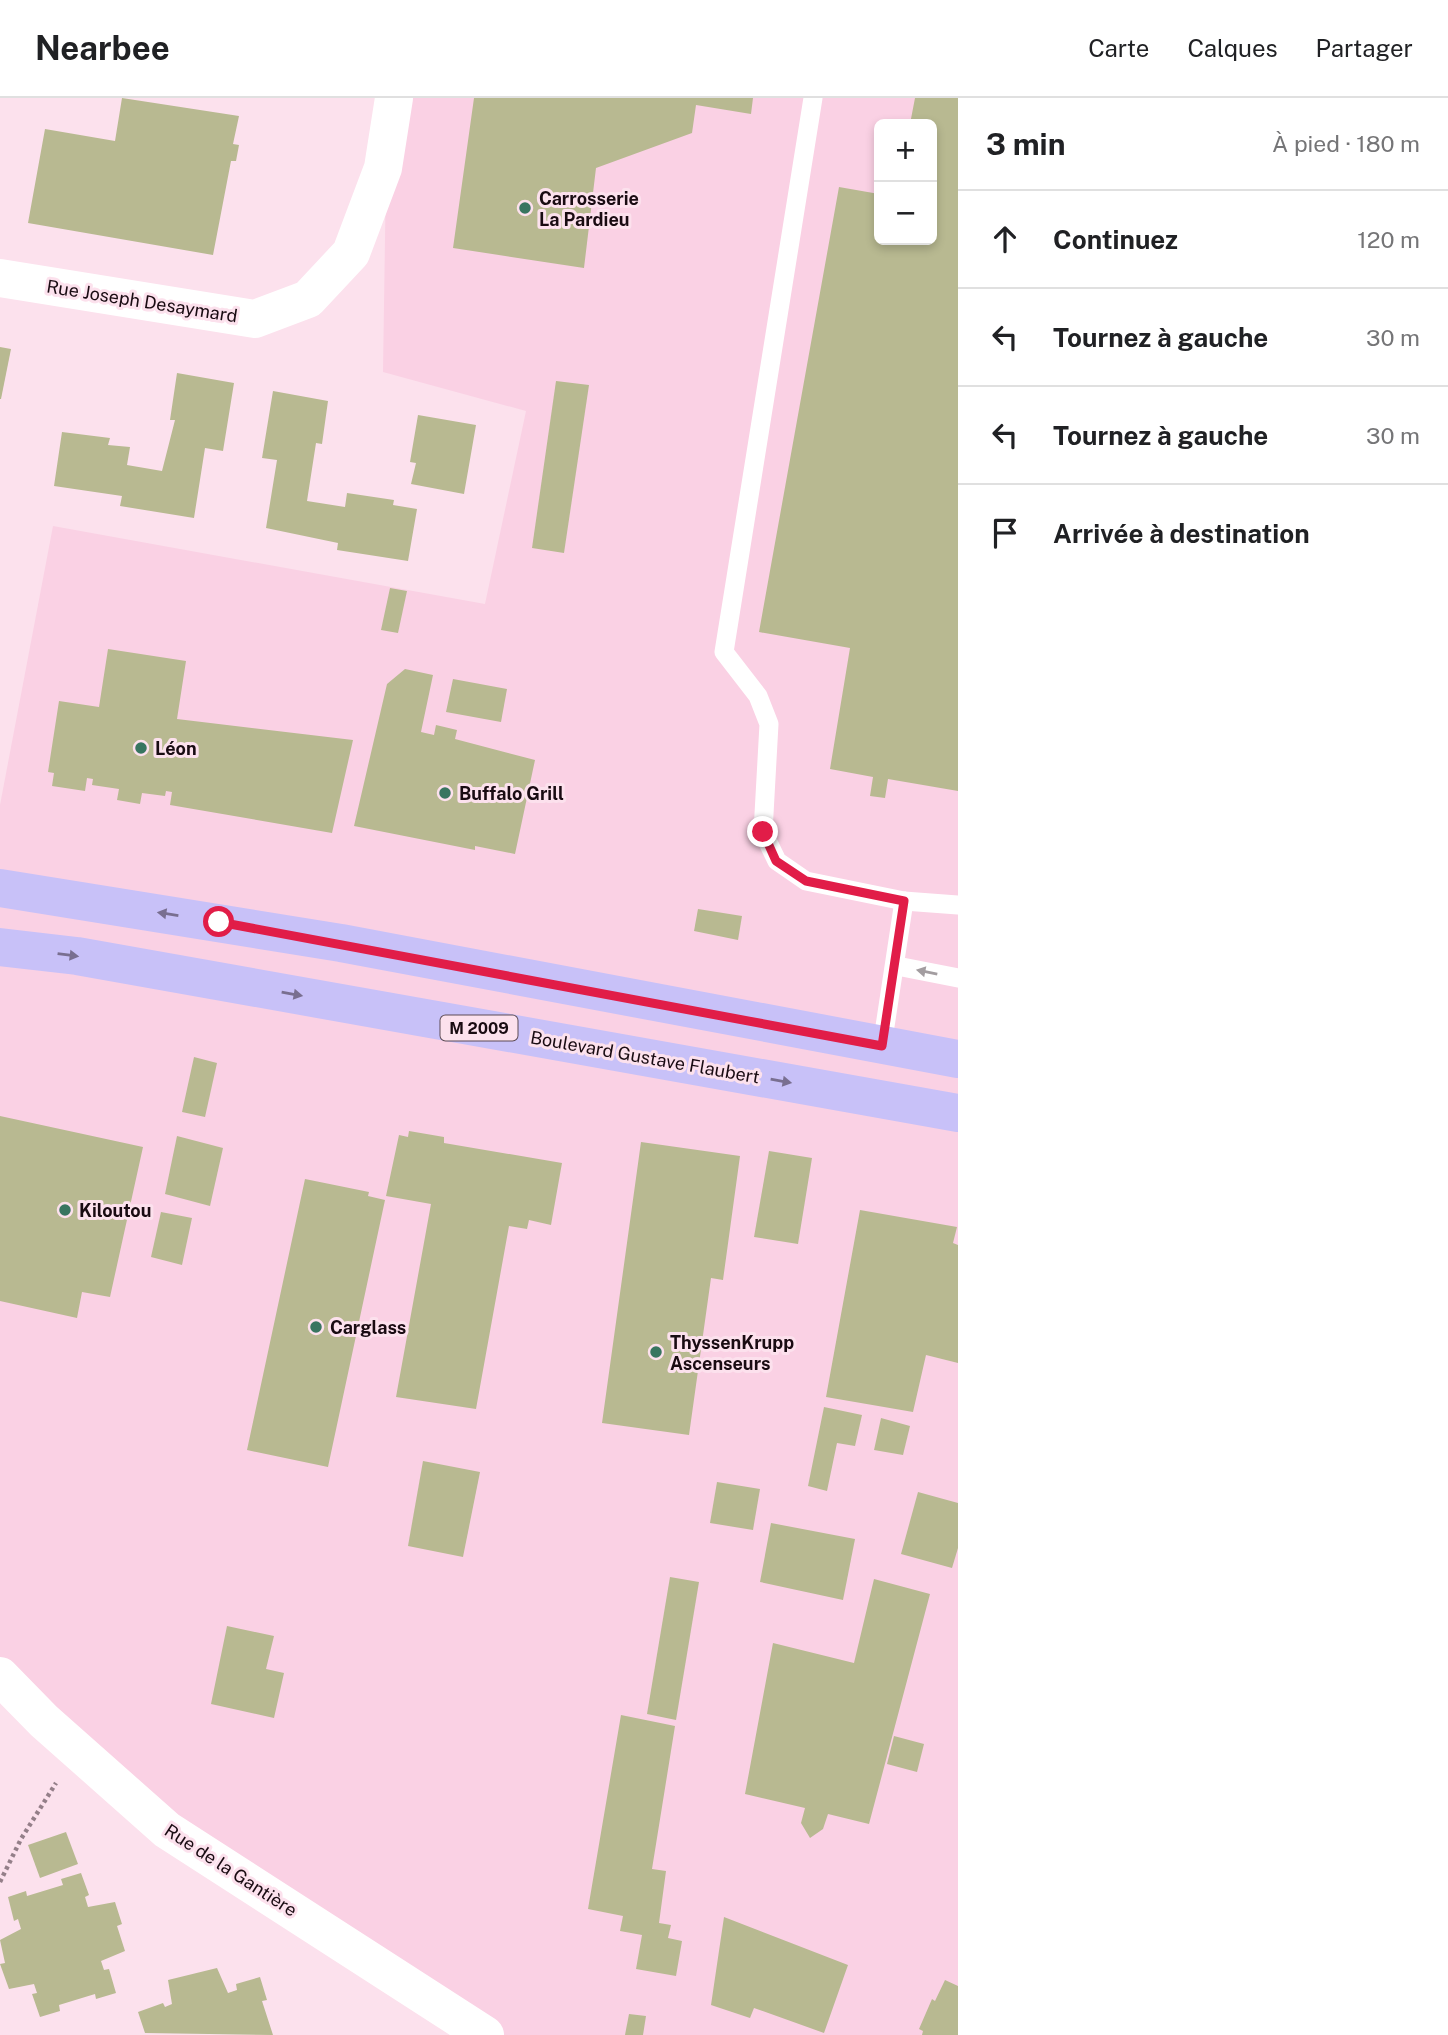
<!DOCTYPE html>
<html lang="fr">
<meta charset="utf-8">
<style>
body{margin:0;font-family:"Public Sans",sans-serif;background:#f6f6f6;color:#202124}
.controls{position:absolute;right:21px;top:21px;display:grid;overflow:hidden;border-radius:10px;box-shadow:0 4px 10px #0003}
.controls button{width:63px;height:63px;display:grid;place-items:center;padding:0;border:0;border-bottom:2px solid #e0e0e0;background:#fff;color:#202124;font:35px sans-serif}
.stop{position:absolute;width:21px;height:21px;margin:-16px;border:5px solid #e11d48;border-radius:50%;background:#fff}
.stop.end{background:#e11d48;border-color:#fff;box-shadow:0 2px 7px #0008}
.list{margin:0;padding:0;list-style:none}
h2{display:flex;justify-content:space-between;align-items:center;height:91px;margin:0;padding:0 28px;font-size:30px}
h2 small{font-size:23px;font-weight:400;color:#757577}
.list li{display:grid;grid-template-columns:46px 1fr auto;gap:21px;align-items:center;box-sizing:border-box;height:98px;padding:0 28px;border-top:2px solid #e0e0e0}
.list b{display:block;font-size:26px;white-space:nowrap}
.list em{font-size:23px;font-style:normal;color:#757577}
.icon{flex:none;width:38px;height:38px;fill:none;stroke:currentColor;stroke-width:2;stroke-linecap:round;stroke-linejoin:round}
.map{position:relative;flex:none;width:958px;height:1937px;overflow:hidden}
header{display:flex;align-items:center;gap:42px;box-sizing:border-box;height:98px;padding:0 35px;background:#fff;border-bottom:2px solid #e0e0e0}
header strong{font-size:33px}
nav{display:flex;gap:38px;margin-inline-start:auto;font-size:24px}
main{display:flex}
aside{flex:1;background:#fff}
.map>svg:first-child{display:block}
</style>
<header>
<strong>Nearbee</strong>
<nav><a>Carte</a><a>Calques</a><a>Partager</a></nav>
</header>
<main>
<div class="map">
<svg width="958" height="1937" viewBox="0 0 958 1937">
<rect width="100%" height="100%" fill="#fce1ed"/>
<path fill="#fad1e4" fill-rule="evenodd" d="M 396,0 L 958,0 L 958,1937 L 485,1937 L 167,1732 L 0,1578 L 0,707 L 53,428 L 485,506 L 526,313 L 383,274 L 386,74 ZM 879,26 L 932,26 L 932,142 L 879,142 Z"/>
<g fill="#b8b991">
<path d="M 122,0 L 239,18 L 233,46 L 239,47 L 236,63 L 231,63 L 213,157 L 28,125 L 45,31 L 115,43 Z"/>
<path d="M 474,0 L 753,0 L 751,16 L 696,7 L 692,35 L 596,70 L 584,170 L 453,150 Z"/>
<path d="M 915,0 L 958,0 L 958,693 L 888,681 L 885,700 L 870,698 L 873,679 L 830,671 L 850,550 L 759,534 L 839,89 L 879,96 L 879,142 L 932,142 L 932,26 L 910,26 Z"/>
<path d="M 0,249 L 11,251 L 1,301 L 0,301 Z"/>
<path d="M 177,275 L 234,285 L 223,353 L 205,350 L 194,420 L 120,408 L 122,398 L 54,388 L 62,334 L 110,340 L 108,347 L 130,349 L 127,367 L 162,373 L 175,322 L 170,322 Z"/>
<path d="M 556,283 L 589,287 L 564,455 L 532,450 Z"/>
<path d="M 273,293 L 328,303 L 322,346 L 316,345 L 307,403 L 345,409 L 347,395 L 394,402 L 393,407 L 417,411 L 408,463 L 337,452 L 338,445 L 266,430 L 277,362 L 262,360 Z"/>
<path d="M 418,317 L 476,327 L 464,396 L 411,386 L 416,365 L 410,364 Z"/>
<path d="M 390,490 L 407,493 L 398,535 L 381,532 Z"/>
<path d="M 108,551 L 186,563 L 177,621 L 353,642 L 332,735 L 170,707 L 172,694 L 166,693 L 165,698 L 142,695 L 140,706 L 117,702 L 119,691 L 92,687 L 93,681 L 87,680 L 85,693 L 52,688 L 54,675 L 48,674 L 59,603 L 99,609 Z"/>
<path d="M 405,571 L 433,577 L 421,634 L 434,637 L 436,627 L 457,632 L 455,641 L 535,662 L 515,756 L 475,748 L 475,752 L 354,728 L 387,586 Z"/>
<path d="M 453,581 L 507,591 L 501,624 L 446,614 Z"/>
<path d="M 698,811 L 742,818 L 738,842 L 694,833 Z"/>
<path d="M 194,959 L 217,965 L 205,1019 L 182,1014 Z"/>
<path d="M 0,1018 L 143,1049 L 110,1199 L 82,1194 L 77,1220 L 0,1203 Z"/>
<path d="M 409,1033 L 444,1039 L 444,1045 L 562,1065 L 551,1127 L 529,1122 L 527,1131 L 509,1128 L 476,1311 L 396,1299 L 431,1106 L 386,1098 L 399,1037 L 408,1039 Z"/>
<path d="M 177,1038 L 223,1050 L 210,1108 L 165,1096 Z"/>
<path d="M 641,1044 L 740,1058 L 723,1182 L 711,1180 L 689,1337 L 602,1325 Z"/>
<path d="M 769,1053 L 812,1060 L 798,1146 L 754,1139 Z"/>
<path d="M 305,1081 L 369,1094 L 368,1098 L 385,1102 L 328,1369 L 247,1352 Z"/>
<path d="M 860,1112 L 957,1129 L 953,1145 L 958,1147 L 958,1265 L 926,1257 L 913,1314 L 826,1299 Z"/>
<path d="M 161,1114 L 192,1120 L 182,1167 L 151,1159 Z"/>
<path d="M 824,1309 L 862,1317 L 855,1348 L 837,1345 L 827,1393 L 808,1388 Z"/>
<path d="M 881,1320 L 910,1328 L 903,1357 L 874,1352 Z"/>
<path d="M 423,1363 L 480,1374 L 463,1459 L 408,1448 Z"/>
<path d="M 717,1384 L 760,1391 L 753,1432 L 710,1425 Z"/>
<path d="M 918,1394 L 958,1405 L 958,1450 L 952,1470 L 901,1456 Z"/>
<path d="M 771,1425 L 855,1441 L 843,1502 L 760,1484 Z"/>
<path d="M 670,1479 L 699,1484 L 676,1622 L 647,1616 Z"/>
<path d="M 874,1481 L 930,1496 L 869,1726 L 828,1716 L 823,1731 L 810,1740 L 801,1725 L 805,1710 L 745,1696 L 773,1545 L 854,1565 Z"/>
<path d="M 227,1528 L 274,1538 L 266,1571 L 284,1575 L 274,1620 L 211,1606 Z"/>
<path d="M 621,1617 L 675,1628 L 652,1771 L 666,1773 L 659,1825 L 671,1827 L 668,1840 L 682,1843 L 676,1878 L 636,1871 L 642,1837 L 620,1833 L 623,1818 L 588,1811 Z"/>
<path d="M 894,1638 L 924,1646 L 917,1674 L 887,1666 Z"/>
<path d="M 66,1734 L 78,1766 L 40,1780 L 28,1747 Z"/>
<path d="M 81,1775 L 89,1797 L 85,1799 L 88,1809 L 115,1804 L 122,1826 L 117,1828 L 125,1853 L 101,1863 L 104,1872 L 109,1871 L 116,1895 L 96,1901 L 95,1896 L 59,1907 L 60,1913 L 40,1919 L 32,1896 L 37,1895 L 34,1886 L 9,1891 L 0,1866 L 5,1865 L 0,1842 L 21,1831 L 18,1821 L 14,1823 L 8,1799 L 26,1793 L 27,1798 L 63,1787 L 61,1781 Z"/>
<path d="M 724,1819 L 848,1867 L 824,1935 L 754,1910 L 750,1920 L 711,1907 Z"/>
<path d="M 217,1870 L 228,1895 L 237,1892 L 236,1886 L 260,1879 L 267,1902 L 262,1903 L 273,1937 L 145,1935 L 138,1914 L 163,1905 L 165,1909 L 172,1906 L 168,1882 Z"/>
<path d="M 945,1882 L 958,1888 L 958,1937 L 922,1937 L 923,1933 L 919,1931 L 932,1901 L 935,1903 Z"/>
<path d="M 629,1916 L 646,1918 L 643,1937 L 625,1937 Z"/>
</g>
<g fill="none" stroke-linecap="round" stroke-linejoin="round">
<path stroke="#947f89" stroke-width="4.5" stroke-dasharray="3.5 3.5" stroke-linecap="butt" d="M 0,1784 L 21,1741 L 56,1685"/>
<g stroke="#fff" stroke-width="19">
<path d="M 813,0 L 724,554 L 758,598 L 769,626 L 763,734 L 777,763 L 806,783 L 904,803 L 958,807"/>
<path d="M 897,868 L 958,880"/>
<path d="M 882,948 L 904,803"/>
</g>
<g stroke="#fff" stroke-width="38">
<path d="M 0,180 L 255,221 L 308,201 L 351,155 L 383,70 L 394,0"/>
<path d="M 0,1578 L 44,1623 L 167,1732 L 485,1937"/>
</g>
<g stroke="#c8c1f8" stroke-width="38">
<path d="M 0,790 L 341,845 L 958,961"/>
<path d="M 0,849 L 77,858 L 958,1015"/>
</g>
</g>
<defs><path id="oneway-solid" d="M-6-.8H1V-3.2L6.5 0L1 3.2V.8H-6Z" transform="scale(1.75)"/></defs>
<g fill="#796f90">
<use href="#oneway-solid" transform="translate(168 816) rotate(-171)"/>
<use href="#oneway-solid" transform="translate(68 857) rotate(7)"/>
<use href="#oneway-solid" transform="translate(292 896) rotate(10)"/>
<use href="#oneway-solid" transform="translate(781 983) rotate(10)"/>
</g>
<use fill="#a39da0" href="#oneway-solid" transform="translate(927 874) rotate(-169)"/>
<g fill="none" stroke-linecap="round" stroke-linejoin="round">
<path stroke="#e11d48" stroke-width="9" d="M 219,824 L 882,948 L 904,803 L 806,783 L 776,763 L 763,734"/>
</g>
<g fill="#387560" stroke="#fce1ed" stroke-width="2.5">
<circle cx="525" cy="110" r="7"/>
<circle cx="141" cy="650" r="7"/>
<circle cx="445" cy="695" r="7"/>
<circle cx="65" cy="1112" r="7"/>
<circle cx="316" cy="1229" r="7"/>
<circle cx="656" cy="1254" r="7"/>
</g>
<g text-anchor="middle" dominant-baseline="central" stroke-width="6" stroke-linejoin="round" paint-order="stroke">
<rect fill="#fce1ed" stroke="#5d4b54" stroke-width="2" x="440.5" y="917.5" width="77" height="25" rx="5"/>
<g font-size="16" font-weight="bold" fill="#190b12">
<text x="479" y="930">M 2009</text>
</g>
<g font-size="18" font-weight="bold" fill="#190b12" stroke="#fce1ed" text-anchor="start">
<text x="539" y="100">Carrosserie<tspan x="539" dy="21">La Pardieu</tspan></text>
<text x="155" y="650">Léon</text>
<text x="459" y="695">Buffalo Grill</text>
<text x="79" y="1112">Kiloutou</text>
<text x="330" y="1229">Carglass</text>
<text x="670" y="1244">ThyssenKrupp<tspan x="670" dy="21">Ascenseurs</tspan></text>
</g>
<g font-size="18" fill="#190b12" stroke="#fce1ed">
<text transform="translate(142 203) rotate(9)">Rue Joseph Desaymard</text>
<text transform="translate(645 959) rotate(10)">Boulevard Gustave Flaubert</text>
<text transform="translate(231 1772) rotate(33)">Rue de la Gantière</text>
</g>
</g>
</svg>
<div class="controls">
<button>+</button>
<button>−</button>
</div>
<div class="stop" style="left:219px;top:824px"></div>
<div class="stop end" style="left:763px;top:734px"></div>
</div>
<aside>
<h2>3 min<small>À pied · 180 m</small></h2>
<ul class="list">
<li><svg class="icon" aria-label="ahead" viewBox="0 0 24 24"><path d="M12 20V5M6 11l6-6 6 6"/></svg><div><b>Continuez</b></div><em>120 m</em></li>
<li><svg class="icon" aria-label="left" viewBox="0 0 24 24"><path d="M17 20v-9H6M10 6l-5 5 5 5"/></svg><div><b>Tournez à gauche</b></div><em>30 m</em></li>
<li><svg class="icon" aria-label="left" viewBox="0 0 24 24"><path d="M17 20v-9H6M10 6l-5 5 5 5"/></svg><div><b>Tournez à gauche</b></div><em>30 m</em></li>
<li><svg class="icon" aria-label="arrive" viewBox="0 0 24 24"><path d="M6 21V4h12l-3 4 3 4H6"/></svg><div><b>Arrivée à destination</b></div></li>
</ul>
</aside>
</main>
